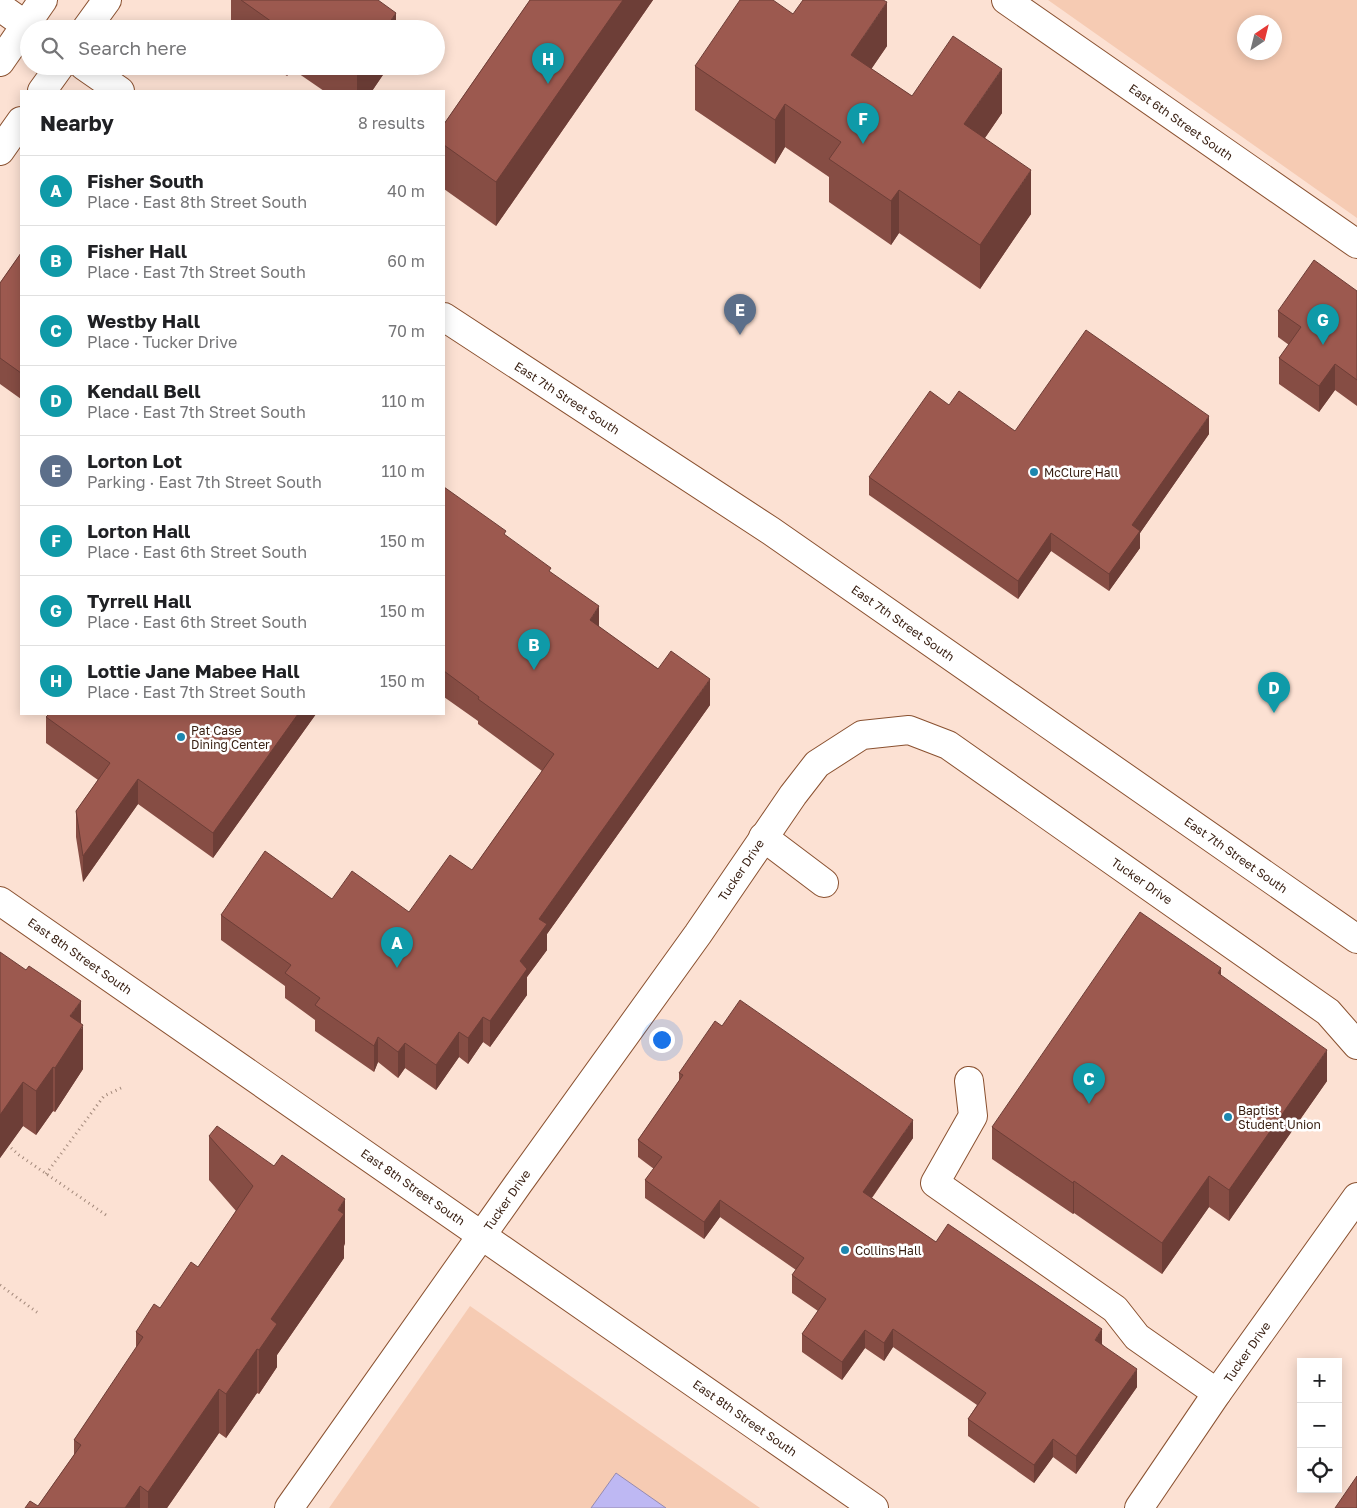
<!DOCTYPE html>
<meta charset="utf-8">
<style>
body{margin:0;font-family:"Golos Text",sans-serif;background:#f6f6f6;color:#202124}
.controls{position:absolute;right:15px;bottom:15px;display:grid;overflow:hidden;border-radius:0px;box-shadow:0 2px 12px #0003}
.controls button{width:45px;height:45px;display:grid;place-items:center;padding:0;border:0;border-bottom:1px solid #e0e0e0;background:#fff;color:#202124;font:25px sans-serif}
.compass{position:absolute;left:1237px;top:15px;width:45px;height:45px;border-radius:50%;background:#fff;box-shadow:0 2px 12px #0003;rotate:35deg}
.you{position:absolute;left:661px;top:1039px;width:18px;height:18px;margin:-12px;border:4px solid #fff;border-radius:50%;background:#1a73e8;box-shadow:0 0 0 8px #1a73e833}
.badge{display:grid;place-items:center;width:32px;height:32px;border-radius:50%;background:#1d87af;color:#fff;font-size:16px;font-weight:700}
.pin{position:absolute;translate:-50% -41px;filter:drop-shadow(0 1px 2px #0008)}
.pin::after{content:'';position:absolute;top:26px;width:18px;height:15px;background:inherit;clip-path:polygon(0 0,100% 0,50% 100%)}
.list{margin:0;padding:0;list-style:none}
h2{display:flex;justify-content:space-between;align-items:center;height:65px;margin:0;padding:0 20px;font-size:21px}
h2 small{font-size:16px;font-weight:400;color:#757577}
.list li{display:grid;grid-template-columns:32px 1fr auto;gap:15px;align-items:center;box-sizing:border-box;height:70px;padding:0 20px;border-top:1px solid #e0e0e0}
.list b{display:block;font-size:19px;white-space:nowrap}
.list p{margin:0;font-size:16px;white-space:nowrap;color:#757577}
.list em{font-size:16px;font-style:normal;color:#757577}
.icon{flex:none;width:28px;height:28px;fill:none;stroke:currentColor;stroke-width:2;stroke-linecap:round;stroke-linejoin:round}
.map{position:relative;flex:none;width:1357px;height:1508px;overflow:hidden}
.search{position:absolute;background:#fff;box-shadow:0 2px 12px #0003;left:20px;top:20px;width:425px;height:55px;display:flex;align-items:center;gap:12px;box-sizing:border-box;padding:0 18px;border-radius:28px;color:#757577;font-size:19px}
.panel{position:absolute;background:#fff;box-shadow:0 2px 12px #0003;left:20px;top:90px;width:425px;height:625px;border-radius:0px}
.map>svg:first-child{display:block}
</style>
<div class="map">
<svg width="1357" height="1508" viewBox="0 0 1357 1508">
<rect width="100%" height="100%" fill="#fce1d3"/>
<g fill="#f6cbb3" fill-rule="evenodd">
<path d="M 1048,0 L 1357,0 L 1357,218 ZM 1244,22 L 1274,22 L 1274,52 L 1244,52 Z"/>
<path d="M 470,1306 L 760,1508 L 329,1508 Z"/>
</g>
<path fill="#beb8f3" stroke="#968aaf" d="M 616,1473 L 666,1508 L 591,1508 Z"/>
<g fill="none" stroke-linecap="round" stroke-linejoin="round">
<g stroke="#8a5130" stroke-width="30">
<g id="minor">
<path d="M 1006,0 L 1357,244"/>
<path d="M 0,7 L 31,29"/>
<path d="M 86,29 L 107,0"/>
<path d="M 0,62 L 43,0"/>
<path d="M 84,66 L 120,91"/>
<path d="M 42,91 L 60,66"/>
<path d="M 0,151 L 21,121"/>
<path d="M 444,317 L 771,531 L 1357,939"/>
<path d="M 763,837 L 824,883"/>
<path d="M 0,901 L 874,1508"/>
<path d="M 969,1081 L 973,1116 L 935,1183 L 1115,1309 L 1137,1337 L 1217,1393"/>
<path d="M 289,1508 L 518,1184 L 698,934 L 793,795 L 817,764 L 862,735 L 909,730 L 948,745 L 1328,1012 L 1357,1045"/>
<path d="M 1139,1508 L 1217,1393 L 1357,1197"/>
</g>
</g>
<g stroke="#a2887a" stroke-width="3" stroke-dasharray="1 4" stroke-linecap="butt">
<path d="M 0,1138 L 19,1155 L 106,1215"/>
<path d="M 46,1174 L 104,1096 L 121,1088"/>
<path d="M 0,1285 L 38,1313"/>
</g>
<use href="#minor" stroke="#fff" stroke-width="28"/>
</g>
<g fill="#864d44">
<path d="M 231,0 L 378,0 L 396,29 L 231,29 Z"/>
<path d="M 530,0 L 653,0 L 496,226 L 444,189 L 444,124 Z"/>
<path d="M 793,14 L 887,46 L 871,69 L 912,96 L 1002,113 L 985,138 L 1031,214 L 980,289 L 899,233 L 891,245 L 829,202 L 829,177 L 785,147 L 775,164 L 695,110 L 695,66 Z"/>
<path d="M 272,66 L 389,66 L 372,91 L 324,91 L 292,69 L 287,76 Z"/>
<path d="M 21,253 L 21,399 L 0,384 L 0,283 Z"/>
<path d="M 1357,291 L 1357,406 L 1335,390 L 1319,412 L 1279,384 L 1279,358 L 1289,345 L 1278,337 L 1278,311 Z"/>
<path d="M 949,405 L 1015,431 L 1209,434 L 1140,533 L 1140,548 L 1109,591 L 1051,551 L 1018,599 L 869,495 L 869,477 Z"/>
<path d="M 444,487 L 551,573 L 599,627 L 710,705 L 547,934 L 547,950 L 527,977 L 527,995 L 490,1047 L 483,1042 L 468,1064 L 459,1057 L 436,1090 L 405,1068 L 398,1078 L 378,1062 L 374,1072 L 315,1031 L 315,1020 L 285,998 L 285,986 L 221,940 L 221,915 L 332,899 L 409,912 L 472,870 L 542,771 L 478,724 L 478,721 L 444,697 Z"/>
<path d="M 49,714 L 316,714 L 213,858 L 138,804 L 83,882 L 76,837 L 76,811 L 98,780 L 46,743 L 46,717 Z"/>
<path d="M 0,952 L 81,1023 L 83,1069 L 55,1112 L 53,1111 L 36,1135 L 23,1126 L 0,1158 Z"/>
<path d="M 1221,976 L 1327,1081 L 1229,1221 L 1209,1207 L 1162,1274 L 1074,1213 L 1073,1214 L 992,1159 L 992,1127 Z"/>
<path d="M 722,1026 L 913,1138 L 872,1198 L 936,1242 L 1102,1344 L 1137,1387 L 1076,1474 L 1053,1457 L 1034,1483 L 968,1436 L 968,1419 L 977,1405 L 893,1347 L 884,1361 L 865,1348 L 842,1380 L 802,1352 L 802,1334 L 818,1311 L 792,1293 L 792,1275 L 796,1270 L 720,1217 L 704,1239 L 645,1198 L 645,1180 L 654,1169 L 638,1157 L 638,1140 L 679,1081 L 679,1073 Z"/>
<path d="M 209,1136 L 345,1243 L 344,1246 L 344,1258 L 277,1355 L 277,1367 L 259,1394 L 257,1393 L 226,1438 L 219,1433 L 167,1508 L 25,1508 L 38,1506 L 74,1455 L 74,1440 L 136,1349 L 136,1332 L 160,1308 L 198,1267 L 236,1211 L 209,1180 Z"/>
</g>
<g fill="#6d3e37">
<path d="M 623,0 L 653,0 L 496,226 L 496,182 Z"/>
<path d="M 887,2 L 887,46 L 851,99 L 851,55 Z"/>
<path d="M 396,13 L 396,29 L 385,29 Z"/>
<path d="M 287,66 L 292,66 L 292,69 L 287,76 Z"/>
<path d="M 359,66 L 389,66 L 372,91 L 357,91 L 357,70 Z"/>
<path d="M 1002,69 L 1002,113 L 964,168 L 964,124 Z"/>
<path d="M 785,104 L 785,147 L 775,164 L 775,120 Z"/>
<path d="M 1031,170 L 1031,214 L 980,289 L 980,245 Z"/>
<path d="M 899,190 L 899,233 L 891,245 L 891,201 Z"/>
<path d="M 1335,364 L 1335,390 L 1319,412 L 1319,386 Z"/>
<path d="M 1209,416 L 1209,434 L 1140,533 L 1140,548 L 1109,591 L 1109,574 L 1132,525 Z"/>
<path d="M 1051,533 L 1051,551 L 1018,599 L 1018,581 Z"/>
<path d="M 599,606 L 599,632 L 590,620 Z"/>
<path d="M 710,679 L 710,705 L 547,934 L 547,950 L 527,977 L 527,995 L 490,1047 L 490,1021 L 520,961 L 539,919 Z"/>
<path d="M 298,714 L 316,714 L 213,858 L 213,833 Z"/>
<path d="M 138,779 L 138,804 L 83,882 L 83,856 Z"/>
<path d="M 1221,968 L 1221,999 L 1218,973 Z"/>
<path d="M 81,1001 L 81,1029 L 83,1025 L 83,1069 L 55,1112 L 55,1068 L 70,1016 Z"/>
<path d="M 483,1017 L 483,1042 L 468,1064 L 468,1038 Z"/>
<path d="M 459,1032 L 459,1057 L 436,1090 L 436,1065 Z"/>
<path d="M 378,1037 L 378,1062 L 374,1072 L 374,1046 Z"/>
<path d="M 405,1043 L 405,1068 L 398,1078 L 398,1052 Z"/>
<path d="M 1327,1050 L 1327,1081 L 1229,1221 L 1229,1190 Z"/>
<path d="M 53,1067 L 53,1111 L 36,1135 L 36,1091 Z"/>
<path d="M 23,1082 L 23,1126 L 0,1158 L 0,1115 Z"/>
<path d="M 913,1120 L 913,1138 L 863,1210 L 863,1192 Z"/>
<path d="M 1209,1176 L 1209,1207 L 1162,1274 L 1162,1243 Z"/>
<path d="M 1074,1181 L 1074,1213 L 1073,1214 L 1073,1183 Z"/>
<path d="M 345,1199 L 345,1243 L 344,1246 L 344,1258 L 277,1355 L 277,1367 L 259,1394 L 259,1350 L 271,1319 L 338,1210 Z"/>
<path d="M 720,1200 L 720,1217 L 704,1239 L 704,1222 Z"/>
<path d="M 893,1329 L 893,1347 L 884,1361 L 884,1343 Z"/>
<path d="M 1102,1329 L 1102,1347 L 1095,1340 Z"/>
<path d="M 865,1330 L 865,1348 L 842,1380 L 842,1362 Z"/>
<path d="M 257,1349 L 257,1393 L 226,1438 L 226,1394 Z"/>
<path d="M 1137,1369 L 1137,1387 L 1076,1474 L 1076,1456 Z"/>
<path d="M 219,1389 L 219,1433 L 167,1508 L 148,1508 L 148,1492 Z"/>
<path d="M 1053,1439 L 1053,1457 L 1034,1483 L 1034,1465 Z"/>
<path d="M 140,1486 L 140,1508 L 125,1508 Z"/>
</g>
<g fill="#9c594f" stroke="#6d3e37">
<path d="M 241,0 L 378,0 L 396,13 L 385,29 L 297,29 L 292,25 L 289,29 L 282,29 Z"/>
<path d="M 530,0 L 623,0 L 496,182 L 444,145 L 444,124 Z"/>
<path d="M 740,0 L 773,0 L 793,14 L 803,0 L 883,0 L 887,2 L 851,55 L 912,96 L 953,36 L 1002,69 L 964,124 L 1031,170 L 980,245 L 899,190 L 891,201 L 829,159 L 841,142 L 785,104 L 775,120 L 695,66 Z"/>
<path d="M 352,66 L 359,66 L 357,70 Z"/>
<path d="M 21,253 L 21,373 L 0,358 L 0,283 Z"/>
<path d="M 1314,260 L 1357,291 L 1357,380 L 1335,364 L 1319,386 L 1279,358 L 1301,327 L 1278,311 Z"/>
<path d="M 1086,330 L 1209,416 L 1132,525 L 1140,531 L 1109,574 L 1051,533 L 1018,581 L 869,477 L 930,391 L 949,405 L 959,391 L 1015,431 Z"/>
<path d="M 444,487 L 506,531 L 504,534 L 551,568 L 549,571 L 599,606 L 590,620 L 658,669 L 671,651 L 710,679 L 539,919 L 547,924 L 520,961 L 527,969 L 490,1021 L 483,1017 L 468,1038 L 459,1032 L 436,1065 L 405,1043 L 398,1052 L 378,1037 L 374,1046 L 315,1005 L 320,998 L 285,973 L 291,965 L 221,915 L 265,851 L 332,899 L 352,871 L 409,912 L 450,855 L 472,870 L 554,754 L 478,699 L 479,697 L 444,671 Z"/>
<path d="M 49,714 L 298,714 L 213,833 L 138,779 L 83,856 L 76,811 L 110,763 L 46,717 Z"/>
<path d="M 1140,912 L 1221,968 L 1218,973 L 1327,1050 L 1229,1190 L 1209,1176 L 1162,1243 L 1074,1181 L 1073,1183 L 992,1127 Z"/>
<path d="M 0,952 L 26,970 L 29,966 L 81,1001 L 70,1016 L 83,1025 L 55,1068 L 53,1067 L 36,1091 L 23,1082 L 0,1115 Z"/>
<path d="M 740,1000 L 913,1120 L 863,1192 L 936,1242 L 948,1224 L 1102,1329 L 1095,1340 L 1137,1369 L 1076,1456 L 1053,1439 L 1034,1465 L 968,1419 L 986,1393 L 893,1329 L 884,1343 L 865,1330 L 842,1362 L 802,1334 L 826,1299 L 792,1275 L 804,1258 L 720,1200 L 704,1222 L 645,1180 L 662,1157 L 638,1140 L 683,1075 L 679,1073 L 715,1021 L 722,1026 Z"/>
<path d="M 217,1126 L 274,1166 L 282,1155 L 345,1199 L 338,1210 L 344,1214 L 271,1319 L 277,1324 L 259,1350 L 257,1349 L 226,1394 L 219,1389 L 148,1492 L 140,1486 L 125,1508 L 25,1508 L 30,1501 L 38,1506 L 81,1445 L 74,1440 L 143,1337 L 136,1332 L 154,1304 L 160,1308 L 191,1262 L 198,1267 L 253,1186 L 209,1136 Z"/>
<path d="M 1357,1476 L 1357,1508 L 1335,1508 Z"/>
</g>
<g fill="#1d87af" stroke="#fff" stroke-width="2">
<circle cx="1034" cy="472" r="5"/>
<circle cx="181" cy="737" r="5"/>
<circle cx="1228" cy="1117" r="5"/>
<circle cx="845" cy="1250" r="5"/>
</g>
<g text-anchor="middle" dominant-baseline="central" stroke-width="5" stroke-linejoin="round" paint-order="stroke">
<g font-size="12" fill="#371e11" stroke="#fff">
<text transform="translate(1181 122) rotate(35)">East 6th Street South</text>
<text transform="translate(567 398) rotate(33)">East 7th Street South</text>
<text transform="translate(903 623) rotate(35)">East 7th Street South</text>
<text transform="translate(1236 855) rotate(35)">East 7th Street South</text>
<text transform="translate(741 870) rotate(-56)">Tucker Drive</text>
<text transform="translate(1142 881) rotate(35)">Tucker Drive</text>
<text transform="translate(80 956) rotate(35)">East 8th Street South</text>
<text transform="translate(413 1187) rotate(35)">East 8th Street South</text>
<text transform="translate(507 1200) rotate(-55)">Tucker Drive</text>
<text transform="translate(1247 1352) rotate(-55)">Tucker Drive</text>
<text transform="translate(745 1418) rotate(35)">East 8th Street South</text>
</g>
<g font-size="12" fill="#371e11" stroke="#fff" text-anchor="start">
<text x="1044" y="472">McClure Hall</text>
<text x="191" y="730">Pat Case<tspan x="191" dy="14">Dining Center</tspan></text>
<text x="1238" y="1110">Baptist<tspan x="1238" dy="14">Student Union</tspan></text>
<text x="855" y="1250">Collins Hall</text>
</g>
</g>
</svg>
<div class="controls">
<button>+</button>
<button>−</button>
<button><svg class="icon" aria-label="locate" viewBox="0 0 24 24"><circle cx="12" cy="12" r="6"/><path d="M12 2v4M12 18v4M2 12h4M18 12h4"/></svg></button>
</div>
<svg class="compass" viewBox="-18 -18 36 36"><path d="M0-13l5 13h-10z" fill="#e53935"/><path d="M0 13l5-13h-10z" fill="#757577"/></svg>
<div class="you"></div>
<div class="pin badge" style="left:397px;top:968px;background:#0f9aa8">A</div>
<div class="pin badge" style="left:534px;top:670px;background:#0f9aa8">B</div>
<div class="pin badge" style="left:1089px;top:1104px;background:#0f9aa8">C</div>
<div class="pin badge" style="left:1274px;top:713px;background:#0f9aa8">D</div>
<div class="pin badge" style="left:740px;top:335px;background:#5c6f8a">E</div>
<div class="pin badge" style="left:863px;top:144px;background:#0f9aa8">F</div>
<div class="pin badge" style="left:1323px;top:345px;background:#0f9aa8">G</div>
<div class="pin badge" style="left:548px;top:84px;background:#0f9aa8">H</div>
<div class="search"><svg class="icon" aria-label="search" viewBox="0 0 24 24"><circle cx="10" cy="10" r="6"/><path d="M15 15l6 6"/></svg>Search here</div>
<section class="panel">
<h2>Nearby<small>8 results</small></h2>
<ul class="list">
<li><span class="badge" style="background:#0f9aa8">A</span><div><b>Fisher South</b><p>Place · East 8th Street South</p></div><em>40 m</em></li>
<li><span class="badge" style="background:#0f9aa8">B</span><div><b>Fisher Hall</b><p>Place · East 7th Street South</p></div><em>60 m</em></li>
<li><span class="badge" style="background:#0f9aa8">C</span><div><b>Westby Hall</b><p>Place · Tucker Drive</p></div><em>70 m</em></li>
<li><span class="badge" style="background:#0f9aa8">D</span><div><b>Kendall Bell</b><p>Place · East 7th Street South</p></div><em>110 m</em></li>
<li><span class="badge" style="background:#5c6f8a">E</span><div><b>Lorton Lot</b><p>Parking · East 7th Street South</p></div><em>110 m</em></li>
<li><span class="badge" style="background:#0f9aa8">F</span><div><b>Lorton Hall</b><p>Place · East 6th Street South</p></div><em>150 m</em></li>
<li><span class="badge" style="background:#0f9aa8">G</span><div><b>Tyrrell Hall</b><p>Place · East 6th Street South</p></div><em>150 m</em></li>
<li><span class="badge" style="background:#0f9aa8">H</span><div><b>Lottie Jane Mabee Hall</b><p>Place · East 7th Street South</p></div><em>150 m</em></li>
</ul>
</section>
</div>
